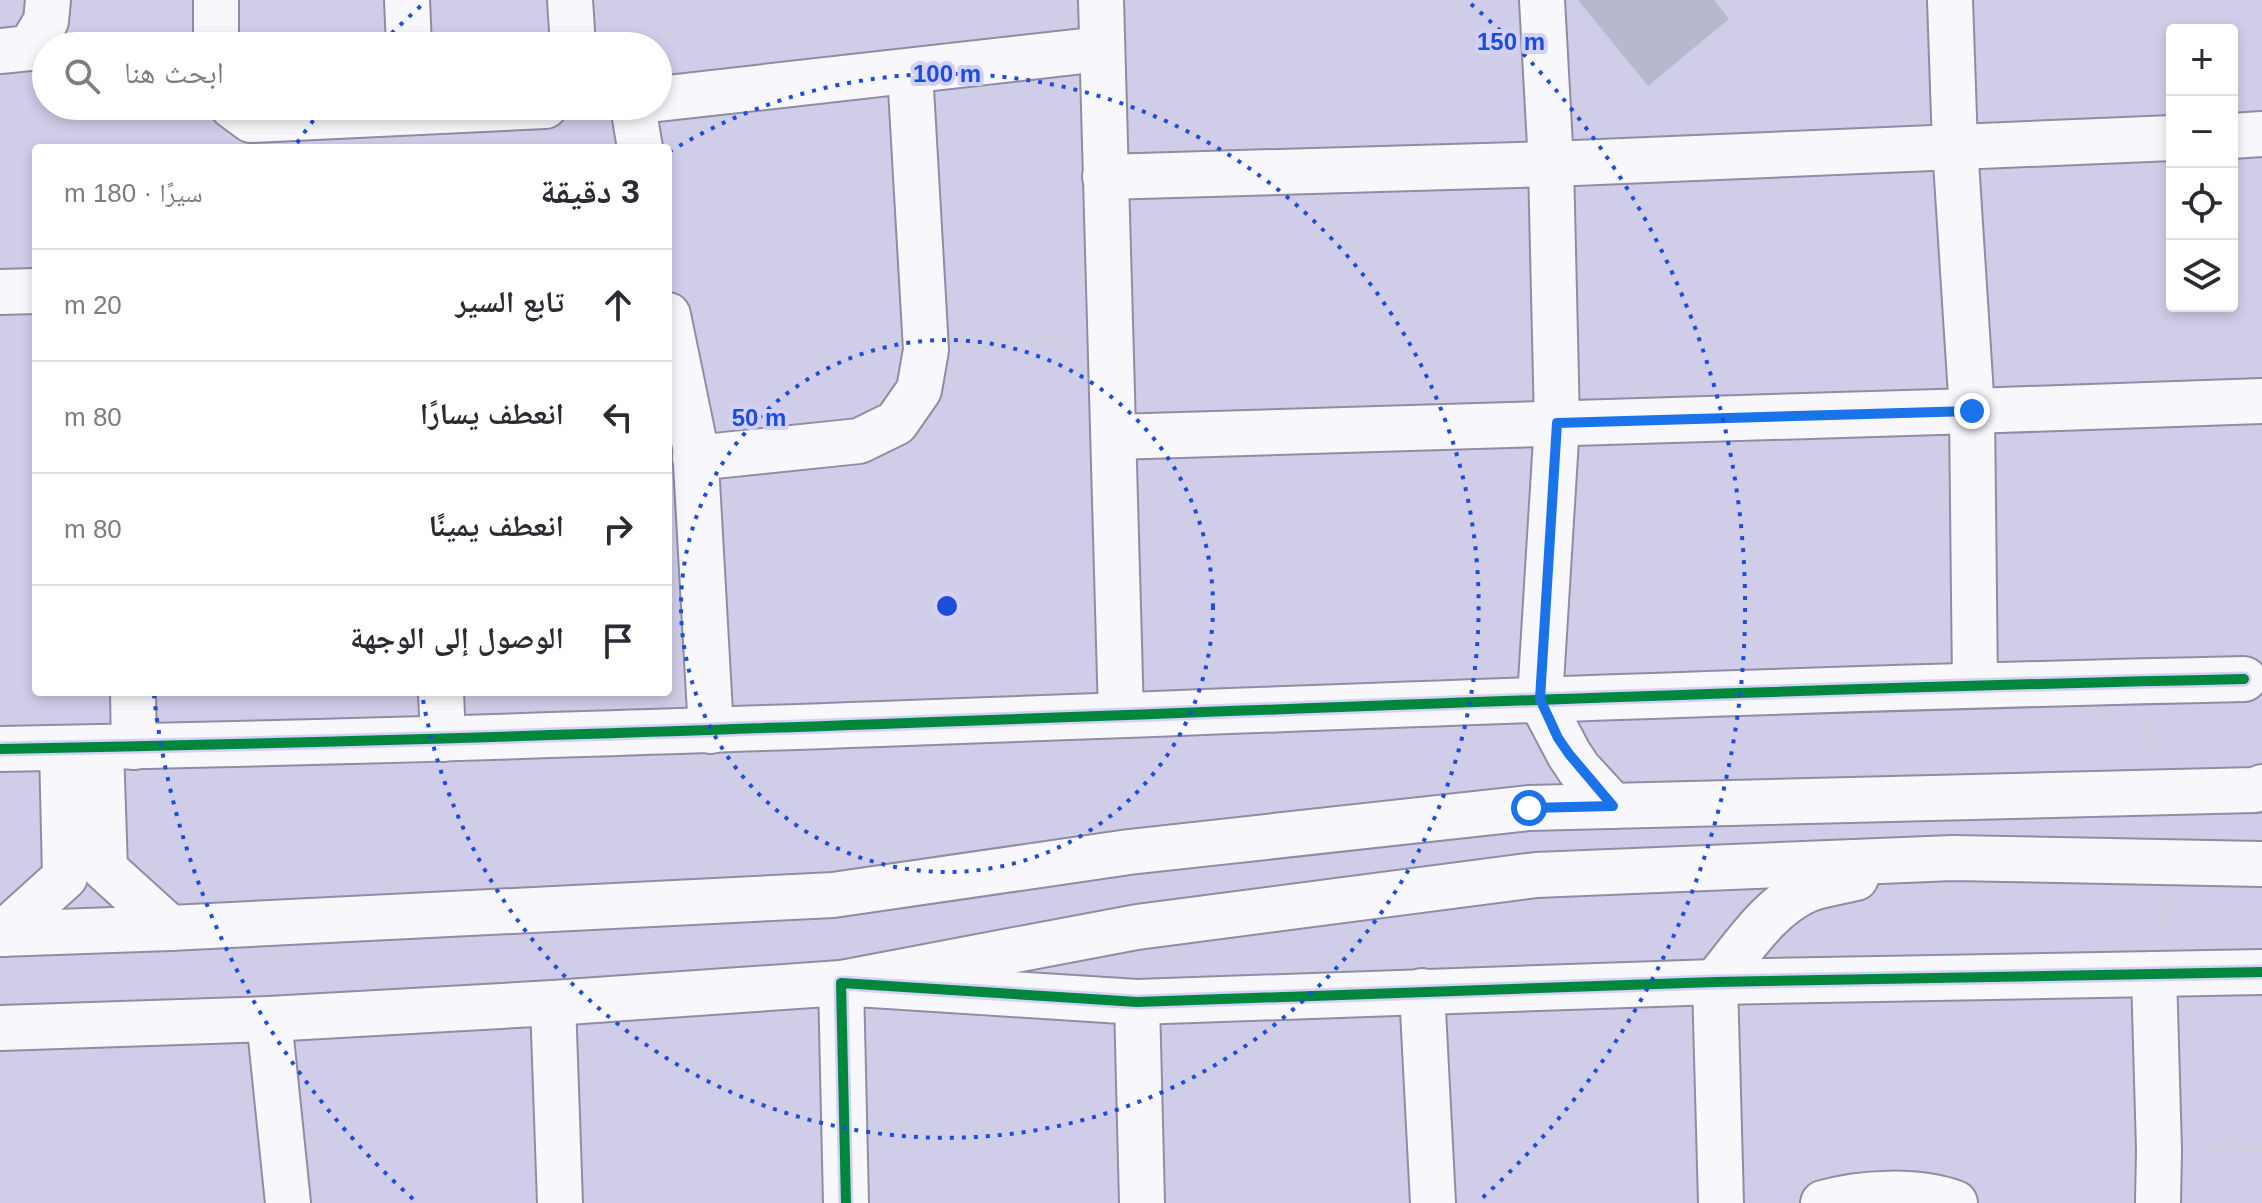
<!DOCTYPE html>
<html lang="ar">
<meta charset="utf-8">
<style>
body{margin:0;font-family:Arial,"Noto Naskh Arabic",sans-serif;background:#f7f7f7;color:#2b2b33;direction:rtl}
.controls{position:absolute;right:24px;top:24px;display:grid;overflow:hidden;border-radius:8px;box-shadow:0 4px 12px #0003}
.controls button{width:72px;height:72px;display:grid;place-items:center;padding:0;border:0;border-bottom:2px solid #e1e1e2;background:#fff;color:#2b2b33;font:40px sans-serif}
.stop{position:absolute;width:24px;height:24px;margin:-18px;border:6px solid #1a73e8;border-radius:50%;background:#fff}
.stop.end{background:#1a73e8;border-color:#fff;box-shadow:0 2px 8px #0008}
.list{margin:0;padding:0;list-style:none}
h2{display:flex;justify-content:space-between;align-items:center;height:104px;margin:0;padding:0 32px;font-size:34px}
h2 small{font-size:26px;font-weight:400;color:#7c7c81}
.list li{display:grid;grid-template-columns:52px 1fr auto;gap:24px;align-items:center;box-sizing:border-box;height:112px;padding:0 32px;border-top:2px solid #e1e1e2}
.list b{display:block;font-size:30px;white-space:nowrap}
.list em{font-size:26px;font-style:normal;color:#7c7c81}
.icon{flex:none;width:44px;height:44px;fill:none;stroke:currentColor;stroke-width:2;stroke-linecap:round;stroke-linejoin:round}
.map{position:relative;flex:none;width:2262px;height:1203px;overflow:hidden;direction:ltr}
.search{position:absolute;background:#fff;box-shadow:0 4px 12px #0003;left:32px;top:32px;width:640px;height:88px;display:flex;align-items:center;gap:20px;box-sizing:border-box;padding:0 28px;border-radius:44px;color:#7c7c81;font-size:30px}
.panel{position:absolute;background:#fff;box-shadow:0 4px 12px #0003;left:32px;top:144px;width:640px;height:552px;border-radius:8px;direction:rtl}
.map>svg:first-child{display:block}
</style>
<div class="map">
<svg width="2262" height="1203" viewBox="0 0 2262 1203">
<rect width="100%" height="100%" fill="#d0cde9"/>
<path fill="#b5b8cf" d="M 1578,0 L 1714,0 L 1729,19 L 1648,86 Z"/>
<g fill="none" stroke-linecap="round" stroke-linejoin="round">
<g stroke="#8f8da2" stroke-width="48">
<g id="minor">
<path d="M 216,0 L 216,46"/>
<path d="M 407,0 L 409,46"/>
<path d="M 570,0 L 573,46"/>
<path d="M 1101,0 L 1121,715"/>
<path d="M 1950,0 L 1955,146 L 1972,411 L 1975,685"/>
<path d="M 0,51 L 30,48 L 46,21 L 48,0"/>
<path d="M 658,99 L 1101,49"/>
<path d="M 232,106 L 251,120 L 545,106"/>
<path d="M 633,106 L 640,148"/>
<path d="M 2232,136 L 2262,134"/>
<path d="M 1105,177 L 1551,164 L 2172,138"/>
<path d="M 0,292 L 36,291"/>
<path d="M 668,315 L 695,446 L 711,731"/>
<path d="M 1114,437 L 1972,411 L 2262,401"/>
<path d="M 695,458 L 859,441 L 896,423 L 919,390 L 926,350 L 910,71"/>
<path d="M 133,692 L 134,747"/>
<path d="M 441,692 L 443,739"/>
<path d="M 1540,699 L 1557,423 L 1551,164 L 1542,0"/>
<path d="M 0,749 C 748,736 1496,695 2244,679"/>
<path d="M 2154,974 L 2159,1150 L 2158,1203"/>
<path d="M 1715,982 L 1721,1203"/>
<path d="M 1422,991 L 1433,1203"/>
<path d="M 1137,1002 L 1142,1203"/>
<path d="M 553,1003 L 560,1203"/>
<path d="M 269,1019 L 288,1203"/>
<path d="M 846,1203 L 841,983 L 1137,1002 L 1715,982 L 2262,972"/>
<path d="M 1823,1203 C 1861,1192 1917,1189 1955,1203"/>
</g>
</g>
<g stroke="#8f8da2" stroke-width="48">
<g id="major">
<path d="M 1540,699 L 1569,754 L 1579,769 L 1613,806"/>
<path d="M 101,748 L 105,869 L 170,928"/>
<path d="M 0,934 L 170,928 L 833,895 L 1129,852 L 1529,808 L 2255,790 L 2262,787"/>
<path d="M 2,934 L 65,877 L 62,748"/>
<path d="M 1715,982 C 1742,950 1768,907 1807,890 C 1822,884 1840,882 1856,878"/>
<path d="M 0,1028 L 269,1019 L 553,1003 L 841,983 L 1137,927 L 1536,875 L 1953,858 L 2262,864"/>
</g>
</g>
<g stroke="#d1d0d9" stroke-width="5" stroke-dasharray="4 6" stroke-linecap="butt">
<path d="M 963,346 L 1073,337"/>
<path d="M 2142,719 L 2157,754"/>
<path d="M 2159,937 L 2164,900"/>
<path d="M 2199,1149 L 2262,1147"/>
</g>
<use href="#minor" stroke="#f8f8fc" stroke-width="44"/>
<use href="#major" stroke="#f8f8fc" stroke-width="44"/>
<g stroke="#d3d0f9" stroke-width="15">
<g id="cycleway">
<path d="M 0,749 C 748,736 1496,695 2244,679"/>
<path d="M 846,1203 L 841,983 L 1137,1002 L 1715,982 L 2262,972"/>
</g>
</g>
<use href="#cycleway" stroke="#00873e" stroke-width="10"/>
</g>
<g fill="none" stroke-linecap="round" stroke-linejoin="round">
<path stroke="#1a73e8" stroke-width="10" d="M 1529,808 L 1613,806 L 1569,754 L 1558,738 L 1540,699 L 1557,423 L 1972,411"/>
</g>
<g fill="none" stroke="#1d4ed8" stroke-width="4" stroke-dasharray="4 8">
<circle cx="947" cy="606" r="266"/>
<path d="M669 152A532 532 0 1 1 422 694"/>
<path d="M413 1199A798 798 0 0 1 154 696M297 143A798 798 0 0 1 322 109M383 42A798 798 0 0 1 423 4M1471 4A798 798 0 0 1 1481 1199"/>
</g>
<circle cx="947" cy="606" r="12" fill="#1d4ed8" stroke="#d3d0f9" stroke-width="4"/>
<g font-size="24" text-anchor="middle" font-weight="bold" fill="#1d4ed8" stroke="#d3d0f9" stroke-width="8" stroke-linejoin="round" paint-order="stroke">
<text x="1511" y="50">150 m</text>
<text x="947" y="82">100 m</text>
<text x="759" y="426">50 m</text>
</g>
</svg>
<div class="controls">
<button>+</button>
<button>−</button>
<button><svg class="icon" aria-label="locate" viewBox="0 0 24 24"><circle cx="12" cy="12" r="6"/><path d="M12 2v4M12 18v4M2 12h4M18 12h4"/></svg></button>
<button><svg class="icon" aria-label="layers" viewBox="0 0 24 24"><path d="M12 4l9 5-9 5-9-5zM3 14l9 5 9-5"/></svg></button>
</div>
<div class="stop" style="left:1529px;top:808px"></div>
<div class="stop end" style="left:1972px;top:411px"></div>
<div class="search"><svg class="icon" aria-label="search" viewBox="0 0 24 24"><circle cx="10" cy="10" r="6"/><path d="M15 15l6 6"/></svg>ابحث هنا</div>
<section class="panel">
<h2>3 دقيقة<small>سيرًا · 180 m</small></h2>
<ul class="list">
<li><svg class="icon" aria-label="ahead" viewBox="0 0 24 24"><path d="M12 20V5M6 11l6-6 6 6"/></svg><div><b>تابع السير</b></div><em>20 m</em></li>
<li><svg class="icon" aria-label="left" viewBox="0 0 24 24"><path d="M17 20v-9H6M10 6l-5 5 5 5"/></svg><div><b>انعطف يسارًا</b></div><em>80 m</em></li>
<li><svg class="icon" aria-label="right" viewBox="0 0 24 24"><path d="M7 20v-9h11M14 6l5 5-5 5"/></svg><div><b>انعطف يمينًا</b></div><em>80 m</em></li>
<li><svg class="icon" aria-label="arrive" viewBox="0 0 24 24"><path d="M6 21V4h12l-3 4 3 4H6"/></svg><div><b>الوصول إلى الوجهة</b></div></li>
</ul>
</section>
</div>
